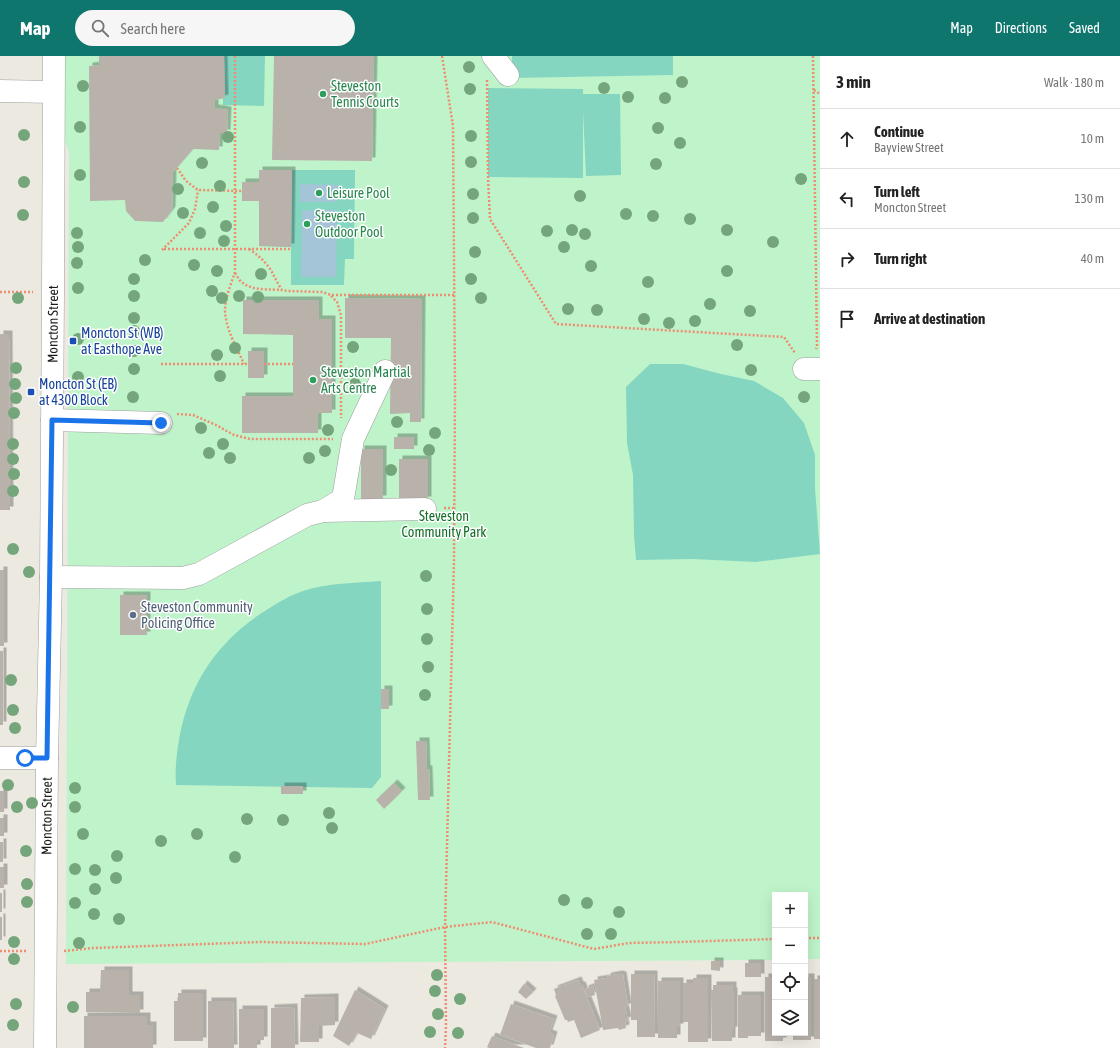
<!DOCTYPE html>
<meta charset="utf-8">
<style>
body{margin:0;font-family:"Asap Condensed",sans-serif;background:#f6f6f6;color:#222}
.controls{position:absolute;right:12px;bottom:12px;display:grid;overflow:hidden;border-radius:0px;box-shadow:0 4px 16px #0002}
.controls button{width:36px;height:36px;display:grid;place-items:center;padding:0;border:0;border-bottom:1px solid #e0e0e0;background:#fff;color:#222;font:20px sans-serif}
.stop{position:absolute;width:12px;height:12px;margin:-9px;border:3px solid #1a73e8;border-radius:50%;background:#fff}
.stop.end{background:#1a73e8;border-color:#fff;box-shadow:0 1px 4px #0008}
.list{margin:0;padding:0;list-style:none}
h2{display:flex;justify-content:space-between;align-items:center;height:52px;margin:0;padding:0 16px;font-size:17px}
h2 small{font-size:13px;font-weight:400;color:#767676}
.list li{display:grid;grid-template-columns:26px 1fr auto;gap:12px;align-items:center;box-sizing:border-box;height:60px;padding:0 16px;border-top:1px solid #e0e0e0}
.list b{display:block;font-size:15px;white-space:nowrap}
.list p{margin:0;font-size:13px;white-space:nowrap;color:#767676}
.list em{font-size:13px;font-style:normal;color:#767676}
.icon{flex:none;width:22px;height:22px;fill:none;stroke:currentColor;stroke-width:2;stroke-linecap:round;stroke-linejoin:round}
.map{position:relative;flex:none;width:820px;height:992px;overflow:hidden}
header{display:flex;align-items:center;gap:24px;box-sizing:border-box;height:56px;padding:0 20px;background:#0f766e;color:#fff}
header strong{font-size:19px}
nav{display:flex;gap:22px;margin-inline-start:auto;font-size:14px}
.search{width:280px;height:36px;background:#f6f6f6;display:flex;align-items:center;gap:10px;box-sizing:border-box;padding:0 14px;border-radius:22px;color:#767676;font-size:15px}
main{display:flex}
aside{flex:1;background:#fff}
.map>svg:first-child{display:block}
</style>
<header>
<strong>Map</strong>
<div class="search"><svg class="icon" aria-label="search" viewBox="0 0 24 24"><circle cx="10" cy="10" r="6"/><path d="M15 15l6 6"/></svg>Search here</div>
<nav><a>Map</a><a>Directions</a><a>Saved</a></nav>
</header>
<main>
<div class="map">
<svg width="820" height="992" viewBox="0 0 820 992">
<defs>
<filter id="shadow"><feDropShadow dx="3.5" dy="-3.5" stdDeviation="0" flood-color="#0004"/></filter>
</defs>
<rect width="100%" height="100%" fill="#ece9e1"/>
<path fill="#bff4ca" d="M 64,0 L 820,0 L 820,903 L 805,903 L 805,839 L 775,839 L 775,904 L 66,908 L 69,96 L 64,83 Z"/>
<g fill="#84d6c1">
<path d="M 223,0 L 265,0 L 264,50 L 223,49 Z"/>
<path d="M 512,0 L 673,0 L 673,19 L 512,22 Z"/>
<path d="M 488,32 L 583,33 L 583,38 L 620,38 L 621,119 L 586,120 L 583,55 L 583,122 L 488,121 Z"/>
<path d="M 259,114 L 355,114 L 354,203 L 345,203 L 344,229 L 291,229 L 291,191 L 259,190 Z"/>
<path d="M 650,308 L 683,308 L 721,318 L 754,325 L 783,342 L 804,367 L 815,399 L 815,432 L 820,498 L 756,506 L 692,503 L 636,504 L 634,479 L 633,419 L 627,387 L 626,331 Z"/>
<path d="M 381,525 L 381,721 L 372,732 L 176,729 C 175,716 176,703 178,690 C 187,630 216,585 268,553 C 279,546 291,539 303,535 C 328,527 355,527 381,525 Z"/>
</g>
<g fill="#a4c4d7">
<path d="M 300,128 L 338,129 L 337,146 L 300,146 Z"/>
<path d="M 302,154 L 337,154 L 336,221 L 301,221 Z"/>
</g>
<g fill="#b8b2ab" filter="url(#shadow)">
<path d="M 99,0 L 224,0 L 225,42 L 215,44 L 215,52 L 228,54 L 227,77 L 220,77 L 219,94 L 193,93 L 173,116 L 172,154 L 163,166 L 135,165 L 126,155 L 125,144 L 90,145 L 89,10 L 99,9 Z"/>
<path d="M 274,0 L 374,0 L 372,105 L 272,104 Z"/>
<path d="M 259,114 L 292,114 L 291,191 L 259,190 L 259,145 L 242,145 L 242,126 L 259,126 Z"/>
<path d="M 345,242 L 422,243 L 421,366 L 410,366 L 410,357 L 390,358 L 391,282 L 345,282 Z"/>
<path d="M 243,244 L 319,244 L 319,263 L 332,263 L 332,357 L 318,357 L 318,377 L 242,377 L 242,340 L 293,340 L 293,279 L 243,278 Z"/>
<path d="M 0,278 L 9,278 L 10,454 L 0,454 Z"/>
<rect x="248" y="295" width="16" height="27"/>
<rect x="394" y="381" width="20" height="12"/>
<rect x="361" y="393" width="22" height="50"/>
<rect x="399" y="403" width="29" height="41"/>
<rect x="0" y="514" width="4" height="76"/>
<rect x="120" y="539" width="27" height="40"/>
<rect x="0" y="595" width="3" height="74"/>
<rect x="381" y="633" width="8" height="20"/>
<path d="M 416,685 L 426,685 L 427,713 L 429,713 L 430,744 L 418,744 Z"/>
<path d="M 394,727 L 402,735 L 384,753 L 376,744 Z"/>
<rect x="281" y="730" width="22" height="8"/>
<rect x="0" y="735" width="4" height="21"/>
<rect x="0" y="762" width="4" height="18"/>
<rect x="0" y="786" width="3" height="20"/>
<rect x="0" y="811" width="4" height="21"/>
<rect x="0" y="837" width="2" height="19"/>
<rect x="0" y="861" width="2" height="23"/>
<path d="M 711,905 L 720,905 L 720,915 L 711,914 Z"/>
<rect x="745" y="907" width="16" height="14"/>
<path d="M 101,914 L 129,914 L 129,939 L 140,939 L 140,957 L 86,956 L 86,936 L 100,936 Z"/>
<path d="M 619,918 L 623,919 L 628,951 L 625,951 L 628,964 L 625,965 L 626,972 L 619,974 L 618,972 L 603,974 L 594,924 L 607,922 L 608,920 Z"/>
<path d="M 631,918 L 654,918 L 655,981 L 637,981 L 637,964 L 631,964 Z"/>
<path d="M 765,921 L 775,921 L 775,977 L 783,977 L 783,985 L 765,985 Z"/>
<path d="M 805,921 L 811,921 L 811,984 L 793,984 L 793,977 L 805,977 Z"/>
<path d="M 693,922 L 708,922 L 708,986 L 688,986 L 688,966 L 683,966 L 683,927 L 693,927 Z"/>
<rect x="814" y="923" width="6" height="60"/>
<path d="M 578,924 L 580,929 L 582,929 L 600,974 L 581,982 L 574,964 L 568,966 L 567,964 L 565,964 L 555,940 L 556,939 L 554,933 Z"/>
<path d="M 658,925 L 680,925 L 680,971 L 677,971 L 677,982 L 658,982 Z"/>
<path d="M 524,928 L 533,936 L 526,943 L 518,936 Z"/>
<path d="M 713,929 L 733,929 L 733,935 L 734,935 L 734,974 L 732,974 L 732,985 L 712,985 L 711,934 L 713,934 Z"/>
<path d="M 593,930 L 595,939 L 587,941 L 585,933 Z"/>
<path d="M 355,934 L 385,953 L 371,983 L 357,977 L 349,990 L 333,980 Z"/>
<path d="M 178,937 L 203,937 L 203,985 L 174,985 L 174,945 L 178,945 Z"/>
<path d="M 738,939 L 761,939 L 761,980 L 748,980 L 748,982 L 738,982 Z"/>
<path d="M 335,941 L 335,969 L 319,970 L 319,986 L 300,986 L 301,942 Z"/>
<path d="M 208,945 L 233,945 L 234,992 L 208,992 Z"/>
<path d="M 511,948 L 554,963 L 549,977 L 554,979 L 550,992 L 536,992 L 500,979 Z"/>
<path d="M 294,951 L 295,992 L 271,992 L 271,952 Z"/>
<path d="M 239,953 L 264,953 L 264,984 L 257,984 L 257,992 L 239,992 Z"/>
<path d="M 84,960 L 147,960 L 147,969 L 153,969 L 153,992 L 84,992 Z"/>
<path d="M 492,980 L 524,992 L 489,992 L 487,991 Z"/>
</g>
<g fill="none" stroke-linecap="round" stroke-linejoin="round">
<g stroke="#9f9f9f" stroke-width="23">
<g id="minor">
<path d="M 493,0 L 508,19"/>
<path d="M 0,35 L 53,36"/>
<path d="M 804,313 L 820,313"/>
<path d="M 52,364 L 161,367"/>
<path d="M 323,455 L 343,443 L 353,383 L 385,315"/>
<path d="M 51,521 L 183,522 L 199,518 L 307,459 L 323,455 L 425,453"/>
<path d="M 0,702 L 47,702"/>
<path id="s1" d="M 45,992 L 47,702 L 51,521 L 53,237 L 54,0"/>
</g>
</g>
<g stroke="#ee8d6f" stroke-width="2.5" stroke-dasharray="2 2" stroke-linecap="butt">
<path d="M 235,0 L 235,216 C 231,228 225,242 225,255 C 226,274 237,292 244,308"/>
<path d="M 442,0 L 453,70 L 455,334 L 454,504 L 445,871 L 446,970 L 445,992"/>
<path d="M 813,0 L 817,290 L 816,293"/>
<path d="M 487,24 L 488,121 L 490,163 L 556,268 L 784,281 L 795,297"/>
<path d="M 814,34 L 820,38"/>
<path d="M 177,112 L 186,125 L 198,134 L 242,135"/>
<path d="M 164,193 L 291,193"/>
<path d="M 249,193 C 258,199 266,206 272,216 C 275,222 278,228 282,234 L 287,235 L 322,236 L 331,239 L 454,239"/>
<path d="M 162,194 L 189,167 L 195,153 L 198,134"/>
<path d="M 235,217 C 238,221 239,225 243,227 C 253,235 270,233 282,234"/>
<path d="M 0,236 L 33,236"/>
<path d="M 331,240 L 337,246 L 341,259 L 341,362"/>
<path d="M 161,308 L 248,308"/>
<path d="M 264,308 L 293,308"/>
<path d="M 177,358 L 193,359 L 216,369 L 234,379 L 250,383 L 333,383"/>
<path d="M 444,452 L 454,452"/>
<path d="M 805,882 L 820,882"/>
<path d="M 0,895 L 27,895"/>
<path d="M 64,895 L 93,892 L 260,886 L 365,888 L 445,871 L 492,866 L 594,893 L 629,887 L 678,886 L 775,883"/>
</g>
<use href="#minor" stroke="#fff" stroke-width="22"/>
</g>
<g fill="#75a67b">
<circle cx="469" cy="11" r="6"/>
<circle cx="682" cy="26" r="6"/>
<circle cx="83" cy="30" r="6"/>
<circle cx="604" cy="32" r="6"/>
<circle cx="470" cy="33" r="6"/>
<circle cx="628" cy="41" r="6"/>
<circle cx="665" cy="42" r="6"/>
<circle cx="80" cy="71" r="6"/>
<circle cx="658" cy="72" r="6"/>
<circle cx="24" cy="79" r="6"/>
<circle cx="471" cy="80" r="6"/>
<circle cx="228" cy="81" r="6"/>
<circle cx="680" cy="87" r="6"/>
<circle cx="471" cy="106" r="6"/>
<circle cx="202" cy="107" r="6"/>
<circle cx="656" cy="108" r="6"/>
<circle cx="80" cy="119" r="6"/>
<circle cx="801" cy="123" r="6"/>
<circle cx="24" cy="126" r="6"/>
<circle cx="220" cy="130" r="6"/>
<circle cx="178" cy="133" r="6"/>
<circle cx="473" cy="138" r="6"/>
<circle cx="580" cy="140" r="6"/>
<circle cx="213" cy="151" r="6"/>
<circle cx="183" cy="157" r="6"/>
<circle cx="626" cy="158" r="6"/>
<circle cx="23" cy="159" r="6"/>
<circle cx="653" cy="160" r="6"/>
<circle cx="473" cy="162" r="6"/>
<circle cx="690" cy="163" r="6"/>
<circle cx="226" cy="170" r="6"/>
<circle cx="572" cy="174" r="6"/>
<circle cx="727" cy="174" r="6"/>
<circle cx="547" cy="175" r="6"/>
<circle cx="77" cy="177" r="6"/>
<circle cx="200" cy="177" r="6"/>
<circle cx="585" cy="178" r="6"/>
<circle cx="224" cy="185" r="6"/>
<circle cx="773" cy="186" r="6"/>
<circle cx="78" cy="191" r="6"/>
<circle cx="564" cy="191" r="6"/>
<circle cx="475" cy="196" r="6"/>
<circle cx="145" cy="204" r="6"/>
<circle cx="77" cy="207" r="6"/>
<circle cx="194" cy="209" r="6"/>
<circle cx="591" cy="210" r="6"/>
<circle cx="217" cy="215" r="6"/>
<circle cx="727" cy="215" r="6"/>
<circle cx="261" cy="218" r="6"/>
<circle cx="134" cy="223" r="6"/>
<circle cx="471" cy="223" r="6"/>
<circle cx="648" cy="226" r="6"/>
<circle cx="78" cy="232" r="6"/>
<circle cx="212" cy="235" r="6"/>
<circle cx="134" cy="240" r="6"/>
<circle cx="239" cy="240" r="6"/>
<circle cx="258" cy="241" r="6"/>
<circle cx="18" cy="242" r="6"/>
<circle cx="222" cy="242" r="6"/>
<circle cx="481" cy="242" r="6"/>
<circle cx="710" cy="248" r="6"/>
<circle cx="568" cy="253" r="6"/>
<circle cx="597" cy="254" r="6"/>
<circle cx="750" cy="255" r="6"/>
<circle cx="134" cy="262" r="6"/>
<circle cx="644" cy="263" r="6"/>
<circle cx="695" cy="265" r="6"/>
<circle cx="669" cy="267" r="6"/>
<circle cx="134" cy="275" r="6"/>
<circle cx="78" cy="283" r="6"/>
<circle cx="737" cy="289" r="6"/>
<circle cx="353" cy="291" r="6"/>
<circle cx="235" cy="292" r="6"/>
<circle cx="134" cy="295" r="6"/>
<circle cx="217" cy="299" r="6"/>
<circle cx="16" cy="312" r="6"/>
<circle cx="134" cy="313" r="6"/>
<circle cx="751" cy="314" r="6"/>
<circle cx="220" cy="320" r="6"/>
<circle cx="78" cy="321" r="6"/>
<circle cx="15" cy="328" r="6"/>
<circle cx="355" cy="328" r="6"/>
<circle cx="133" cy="341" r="6"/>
<circle cx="804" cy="341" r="6"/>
<circle cx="16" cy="342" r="6"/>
<circle cx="14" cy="357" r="6"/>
<circle cx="397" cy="366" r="6"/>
<circle cx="201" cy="372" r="6"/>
<circle cx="328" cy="374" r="6"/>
<circle cx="435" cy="377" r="6"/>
<circle cx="13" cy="388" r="6"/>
<circle cx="223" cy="388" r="6"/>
<circle cx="429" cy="394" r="6"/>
<circle cx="325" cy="395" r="6"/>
<circle cx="209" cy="397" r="6"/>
<circle cx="230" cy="402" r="6"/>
<circle cx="309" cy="402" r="6"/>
<circle cx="13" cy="403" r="6"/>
<circle cx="391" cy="414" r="6"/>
<circle cx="14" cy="418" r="6"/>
<circle cx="13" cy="435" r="6"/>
<circle cx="13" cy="493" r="6"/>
<circle cx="29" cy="516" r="6"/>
<circle cx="426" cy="520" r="6"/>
<circle cx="427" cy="553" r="6"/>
<circle cx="427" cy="583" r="6"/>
<circle cx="428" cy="611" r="6"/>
<circle cx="11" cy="624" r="6"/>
<circle cx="425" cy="639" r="6"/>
<circle cx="13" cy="654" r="6"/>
<circle cx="15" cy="672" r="6"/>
<circle cx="8" cy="729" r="6"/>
<circle cx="75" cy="732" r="6"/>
<circle cx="32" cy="747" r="6"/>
<circle cx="17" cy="751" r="6"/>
<circle cx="75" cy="751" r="6"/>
<circle cx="329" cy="757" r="6"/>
<circle cx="247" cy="763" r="6"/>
<circle cx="283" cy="764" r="6"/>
<circle cx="332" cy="772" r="6"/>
<circle cx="83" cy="778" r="6"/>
<circle cx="197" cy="778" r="6"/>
<circle cx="161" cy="785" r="6"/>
<circle cx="26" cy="795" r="6"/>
<circle cx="117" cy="800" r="6"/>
<circle cx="235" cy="801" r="6"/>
<circle cx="75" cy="813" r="6"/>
<circle cx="95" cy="814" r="6"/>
<circle cx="116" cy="822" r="6"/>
<circle cx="27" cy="828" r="6"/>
<circle cx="95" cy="833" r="6"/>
<circle cx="564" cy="844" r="6"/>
<circle cx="27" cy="846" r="6"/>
<circle cx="75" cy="847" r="6"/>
<circle cx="587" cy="847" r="6"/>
<circle cx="619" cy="856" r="6"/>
<circle cx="94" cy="858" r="6"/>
<circle cx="119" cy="863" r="6"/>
<circle cx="587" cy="878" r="6"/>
<circle cx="611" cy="878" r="6"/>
<circle cx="14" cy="886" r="6"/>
<circle cx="79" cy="887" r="6"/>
<circle cx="14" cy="903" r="6"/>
<circle cx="437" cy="919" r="6"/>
<circle cx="435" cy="935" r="6"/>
<circle cx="460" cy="943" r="6"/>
<circle cx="16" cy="948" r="6"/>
<circle cx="73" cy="951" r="6"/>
<circle cx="438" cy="958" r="6"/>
<circle cx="13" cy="969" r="6"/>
<circle cx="430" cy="976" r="6"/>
<circle cx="458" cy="977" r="6"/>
</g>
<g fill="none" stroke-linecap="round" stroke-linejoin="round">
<path stroke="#1a73e8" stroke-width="5" d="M 25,702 L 47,702 L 52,364 L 161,367"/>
</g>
<g fill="#2e9e5b" stroke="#fff" stroke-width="1.5">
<circle cx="323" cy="38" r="4"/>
<circle cx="319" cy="137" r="4"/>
<circle cx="307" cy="168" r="4"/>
<circle cx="313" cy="324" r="4"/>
</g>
<g fill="#1a4fb4" stroke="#fff" stroke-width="1.5">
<rect x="69" y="281" width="8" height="8" rx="2"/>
<rect x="27" y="332" width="8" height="8" rx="2"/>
</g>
<circle fill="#5c6f8a" stroke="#fff" stroke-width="1.5" cx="133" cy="559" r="4"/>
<g text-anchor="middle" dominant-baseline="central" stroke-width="3" stroke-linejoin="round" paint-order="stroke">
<g font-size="14" fill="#27864d" stroke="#fff" text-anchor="start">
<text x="331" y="30">Steveston<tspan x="331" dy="16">Tennis Courts</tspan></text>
<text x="327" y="137">Leisure Pool</text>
<text x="315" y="160">Steveston<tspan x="315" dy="16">Outdoor Pool</tspan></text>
<text x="321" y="316">Steveston Martial<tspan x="321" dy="16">Arts Centre</tspan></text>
</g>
<g font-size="14" fill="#1b1b1b" stroke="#fff">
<text stroke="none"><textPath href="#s1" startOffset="724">Moncton Street</textPath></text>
<text stroke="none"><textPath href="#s1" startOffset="232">Moncton Street</textPath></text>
</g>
<g font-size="14" fill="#164399" stroke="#fff" text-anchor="start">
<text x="81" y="277">Moncton St (WB)<tspan x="81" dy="16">at Easthope Ave</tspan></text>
<text x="39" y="328">Moncton St (EB)<tspan x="39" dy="16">at 4300 Block</tspan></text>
</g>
<g font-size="14" fill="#136f27" stroke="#fff">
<text x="444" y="460">Steveston<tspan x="444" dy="16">Community Park</tspan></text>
</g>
<g font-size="14" fill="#4e5e75" stroke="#fff" text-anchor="start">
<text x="141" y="551">Steveston Community<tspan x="141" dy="16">Policing Office</tspan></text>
</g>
</g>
</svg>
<div class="controls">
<button>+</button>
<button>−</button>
<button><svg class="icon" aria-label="locate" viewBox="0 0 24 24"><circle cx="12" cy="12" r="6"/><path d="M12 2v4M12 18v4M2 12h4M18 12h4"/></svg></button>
<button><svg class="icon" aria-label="layers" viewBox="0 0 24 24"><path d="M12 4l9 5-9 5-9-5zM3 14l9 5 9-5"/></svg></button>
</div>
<div class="stop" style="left:25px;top:702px"></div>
<div class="stop end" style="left:161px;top:367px"></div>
</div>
<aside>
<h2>3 min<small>Walk · 180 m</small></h2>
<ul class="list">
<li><svg class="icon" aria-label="ahead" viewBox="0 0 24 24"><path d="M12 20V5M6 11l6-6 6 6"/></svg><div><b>Continue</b><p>Bayview Street</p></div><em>10 m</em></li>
<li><svg class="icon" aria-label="left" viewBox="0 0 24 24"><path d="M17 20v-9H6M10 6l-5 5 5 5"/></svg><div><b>Turn left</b><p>Moncton Street</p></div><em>130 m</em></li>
<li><svg class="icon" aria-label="right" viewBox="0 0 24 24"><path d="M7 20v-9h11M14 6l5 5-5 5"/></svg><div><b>Turn right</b></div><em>40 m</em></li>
<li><svg class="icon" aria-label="arrive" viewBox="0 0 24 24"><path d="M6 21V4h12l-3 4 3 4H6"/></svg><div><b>Arrive at destination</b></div></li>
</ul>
</aside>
</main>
